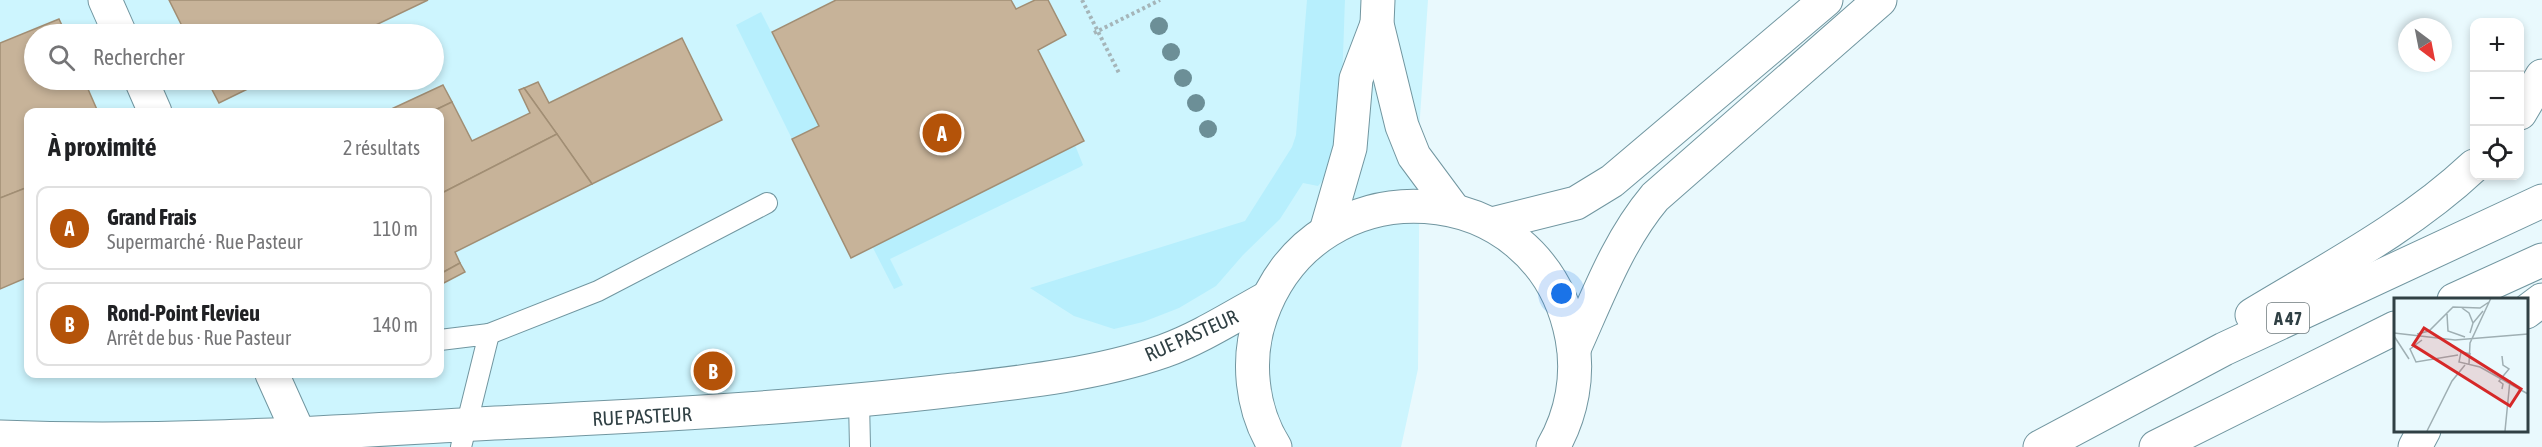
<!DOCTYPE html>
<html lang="fr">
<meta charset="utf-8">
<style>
body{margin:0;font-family:"Asap Condensed",sans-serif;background:#f6f6f6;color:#202124}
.controls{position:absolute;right:18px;top:18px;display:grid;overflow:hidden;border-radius:12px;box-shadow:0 3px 9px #0003}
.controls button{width:54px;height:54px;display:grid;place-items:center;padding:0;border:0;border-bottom:2px solid #e0e0e0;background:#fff;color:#202124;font:30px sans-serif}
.compass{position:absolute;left:2398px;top:18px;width:54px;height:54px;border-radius:50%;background:#fff;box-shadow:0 3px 9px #0003;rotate:148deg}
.you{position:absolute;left:1562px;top:294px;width:21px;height:21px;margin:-15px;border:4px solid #fff;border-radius:50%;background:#1a73e8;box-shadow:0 0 0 9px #1a73e833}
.badge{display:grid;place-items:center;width:39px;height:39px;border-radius:50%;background:#b45309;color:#fff;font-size:20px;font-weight:700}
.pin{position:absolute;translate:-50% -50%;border:3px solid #fff;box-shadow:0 2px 6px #0006}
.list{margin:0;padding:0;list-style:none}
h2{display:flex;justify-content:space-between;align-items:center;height:78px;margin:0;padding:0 24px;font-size:26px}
h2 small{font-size:20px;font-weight:400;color:#757577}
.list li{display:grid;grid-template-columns:39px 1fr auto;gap:18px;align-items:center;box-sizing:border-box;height:84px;margin:0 12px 12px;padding:0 12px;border:2px solid #e0e0e0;border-radius:12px}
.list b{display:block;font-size:22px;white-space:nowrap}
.list p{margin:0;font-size:20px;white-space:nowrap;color:#757577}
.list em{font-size:20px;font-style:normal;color:#757577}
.icon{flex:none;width:33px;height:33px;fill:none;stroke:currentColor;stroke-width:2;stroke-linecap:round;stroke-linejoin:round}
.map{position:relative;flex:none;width:2542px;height:447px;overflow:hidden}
.search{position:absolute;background:#fff;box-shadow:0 3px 9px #0003;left:24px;top:24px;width:420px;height:66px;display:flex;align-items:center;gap:15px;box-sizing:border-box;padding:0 21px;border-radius:33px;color:#757577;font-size:22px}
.panel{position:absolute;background:#fff;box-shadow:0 3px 9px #0003;left:24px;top:108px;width:420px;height:270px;border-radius:12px}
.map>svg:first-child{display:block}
</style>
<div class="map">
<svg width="2542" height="447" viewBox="0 0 2542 447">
<rect width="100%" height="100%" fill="#e9f9fd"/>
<path fill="#cdf5fe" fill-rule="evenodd" d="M 0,0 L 1428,0 L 1420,117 L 1418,369 L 1401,447 L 0,447 ZM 34,34 L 434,34 L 434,80 L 34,80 ZM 28,112 L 440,112 L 440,374 L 28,374 Z"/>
<g fill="#b7effd">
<path d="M 1307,0 L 1345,0 C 1343,39 1344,161 1318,186 L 1303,183 L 1280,219 L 1243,255 L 1216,286 L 1179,308 L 1143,322 L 1114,329 L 1074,316 L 1030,288 L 1245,221 L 1292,147 L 1296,135 Z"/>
<path d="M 761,12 L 819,126 L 792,139 L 736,25 Z"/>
<path d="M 1075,145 L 1083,165 L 1080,167 L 890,259 L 903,285 L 894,289 L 872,246 Z"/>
</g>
<g fill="#c7b399" stroke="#a18e74" stroke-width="1.5">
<path d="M 169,0 L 428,0 L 357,34 L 186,34 Z"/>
<path d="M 836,0 L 1011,0 L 1016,9 L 1035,0 L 1048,0 L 1066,35 L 1038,50 L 1084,141 L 851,258 L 792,139 L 819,126 L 772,32 Z"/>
<path d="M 59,19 L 66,34 L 34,34 L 34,80 L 84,80 L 98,112 L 28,112 L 28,187 L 0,198 L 0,43 Z"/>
<path d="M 682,38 L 722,120 L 592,184 L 524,88 L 538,82 L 549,103 Z"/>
<path d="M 207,80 L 266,80 L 219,103 Z"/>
<path d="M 443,85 L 452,102 L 431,112 L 385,112 Z"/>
<path d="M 524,88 L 557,134 L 440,194 L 440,112 L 431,112 L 452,102 L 472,141 L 530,113 L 519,90 Z"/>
<path d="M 557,134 L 592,184 L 455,252 L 460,263 L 440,274 L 440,194 Z"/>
<path d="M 28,187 L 28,277 L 0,289 L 0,198 Z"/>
<path d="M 460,263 L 465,272 L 440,285 L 440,274 Z"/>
</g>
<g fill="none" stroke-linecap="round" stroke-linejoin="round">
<g stroke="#7196a0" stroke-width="22">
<g id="lane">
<path d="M 489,334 L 598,291 L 767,203"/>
<path d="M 440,340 L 489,334 L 461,447"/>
<path d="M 859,401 L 860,447"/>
</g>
</g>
<g stroke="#7196a0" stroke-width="35">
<g id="street">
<path d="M 105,0 L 120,34"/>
<path d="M 141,80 L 155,112"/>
<path d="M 272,374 L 299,434 L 300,447"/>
</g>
</g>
<g stroke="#7196a0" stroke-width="35">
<g id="secondary">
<path d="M 1378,0 L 1377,24 L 1402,126 L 1414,156 L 1454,210"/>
<path d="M 1326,231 L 1350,148 L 1356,79 L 1377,24"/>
<path d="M 0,437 C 172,444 345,431 516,422 C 663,415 809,407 954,390 C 1024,382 1098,374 1164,351 C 1200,338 1234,316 1267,298"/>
<path d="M 1275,447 C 1251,409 1246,358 1261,316 C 1316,160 1541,173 1572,338 C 1579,375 1572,414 1553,447"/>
</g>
</g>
<g stroke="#7196a0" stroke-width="35">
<g id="highway">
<path d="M 2520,113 L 2542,76"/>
<path d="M 1492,224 L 1576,203 L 1612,181 L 1826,0"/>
<path d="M 2454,300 L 2542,260"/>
<path d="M 2526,312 L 2542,300"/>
<path d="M 2252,315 C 2328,269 2409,227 2474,166"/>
<path d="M 1574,349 C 1598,296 1618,241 1655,197 L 1880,0"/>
<path d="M 2040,447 L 2224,349 L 2542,201"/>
<path d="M 2156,447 L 2395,328"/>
<path d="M 2415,447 L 2424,430"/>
</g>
</g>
<g stroke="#a5b5b9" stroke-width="4" stroke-dasharray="3 3" stroke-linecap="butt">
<path d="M 1082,0 L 1119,73"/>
<path d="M 1094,33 L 1160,0"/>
</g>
<use href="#lane" stroke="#fff" stroke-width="20"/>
<use href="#street" stroke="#fff" stroke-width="33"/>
<use href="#secondary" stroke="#fff" stroke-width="33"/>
<use href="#highway" stroke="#fff" stroke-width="33"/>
</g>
<g fill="#6c8f97">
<circle cx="1159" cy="26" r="9"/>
<circle cx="1171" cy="52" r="9"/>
<circle cx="1183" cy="78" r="9"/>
<circle cx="1196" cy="103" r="9"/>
<circle cx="1208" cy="129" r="9"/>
</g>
<g text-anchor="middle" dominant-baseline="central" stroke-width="5" stroke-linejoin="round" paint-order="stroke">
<rect fill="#fff" stroke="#6e797c" stroke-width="1.5" x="2267" y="303" width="42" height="30" rx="4.5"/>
<g font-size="18" font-weight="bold" fill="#304044">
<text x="2288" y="318">A 47</text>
</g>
<g font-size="20" fill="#304044" stroke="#fff">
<text transform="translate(1191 335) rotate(-24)">RUE PASTEUR</text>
<text transform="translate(642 416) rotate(-3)">RUE PASTEUR</text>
</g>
</g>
<g transform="translate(2394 298)">
<rect width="134" height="134" fill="#e9f9fd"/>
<path fill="none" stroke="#9fafb3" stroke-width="1.5" d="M 68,10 L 75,15 L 79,25M 53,16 L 54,33 L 71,39M 0,35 L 61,42 L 134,36M 76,35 L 79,25 L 89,13M 23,36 L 35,33 L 59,9 L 86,10 L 95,4M 0,38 L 15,61M 28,42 L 16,51 L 22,64 L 64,57M 77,56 L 67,54 L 65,64 L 86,69 L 134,96M 108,58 L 109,67 L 115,71 L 105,83 L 109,86 L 108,91M 75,66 L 76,45 L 97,0M 33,133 L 58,83 L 71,67M 111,133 L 116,82"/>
<path fill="#d62828" fill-opacity="0.15" stroke="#d62828" stroke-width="3" d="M 30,30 L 127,91 L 116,108 L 19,47 Z"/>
<rect width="134" height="134" fill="none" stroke="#304044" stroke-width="3"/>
</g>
</svg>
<div class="controls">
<button>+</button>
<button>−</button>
<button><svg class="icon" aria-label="locate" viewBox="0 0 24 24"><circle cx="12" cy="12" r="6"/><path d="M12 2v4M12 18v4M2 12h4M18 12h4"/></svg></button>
</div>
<svg class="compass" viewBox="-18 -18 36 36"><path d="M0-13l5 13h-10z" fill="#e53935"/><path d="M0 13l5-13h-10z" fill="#757577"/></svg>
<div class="you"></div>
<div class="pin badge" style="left:942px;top:133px">A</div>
<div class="pin badge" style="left:713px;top:371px">B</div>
<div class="search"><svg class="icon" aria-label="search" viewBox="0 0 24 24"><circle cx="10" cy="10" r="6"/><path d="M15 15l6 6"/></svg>Rechercher</div>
<section class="panel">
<h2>À proximité<small>2 résultats</small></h2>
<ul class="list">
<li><span class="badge">A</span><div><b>Grand Frais</b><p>Supermarché · Rue Pasteur</p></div><em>110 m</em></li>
<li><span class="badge">B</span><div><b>Rond-Point Flevieu</b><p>Arrêt de bus · Rue Pasteur</p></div><em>140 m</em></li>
</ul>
</section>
</div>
